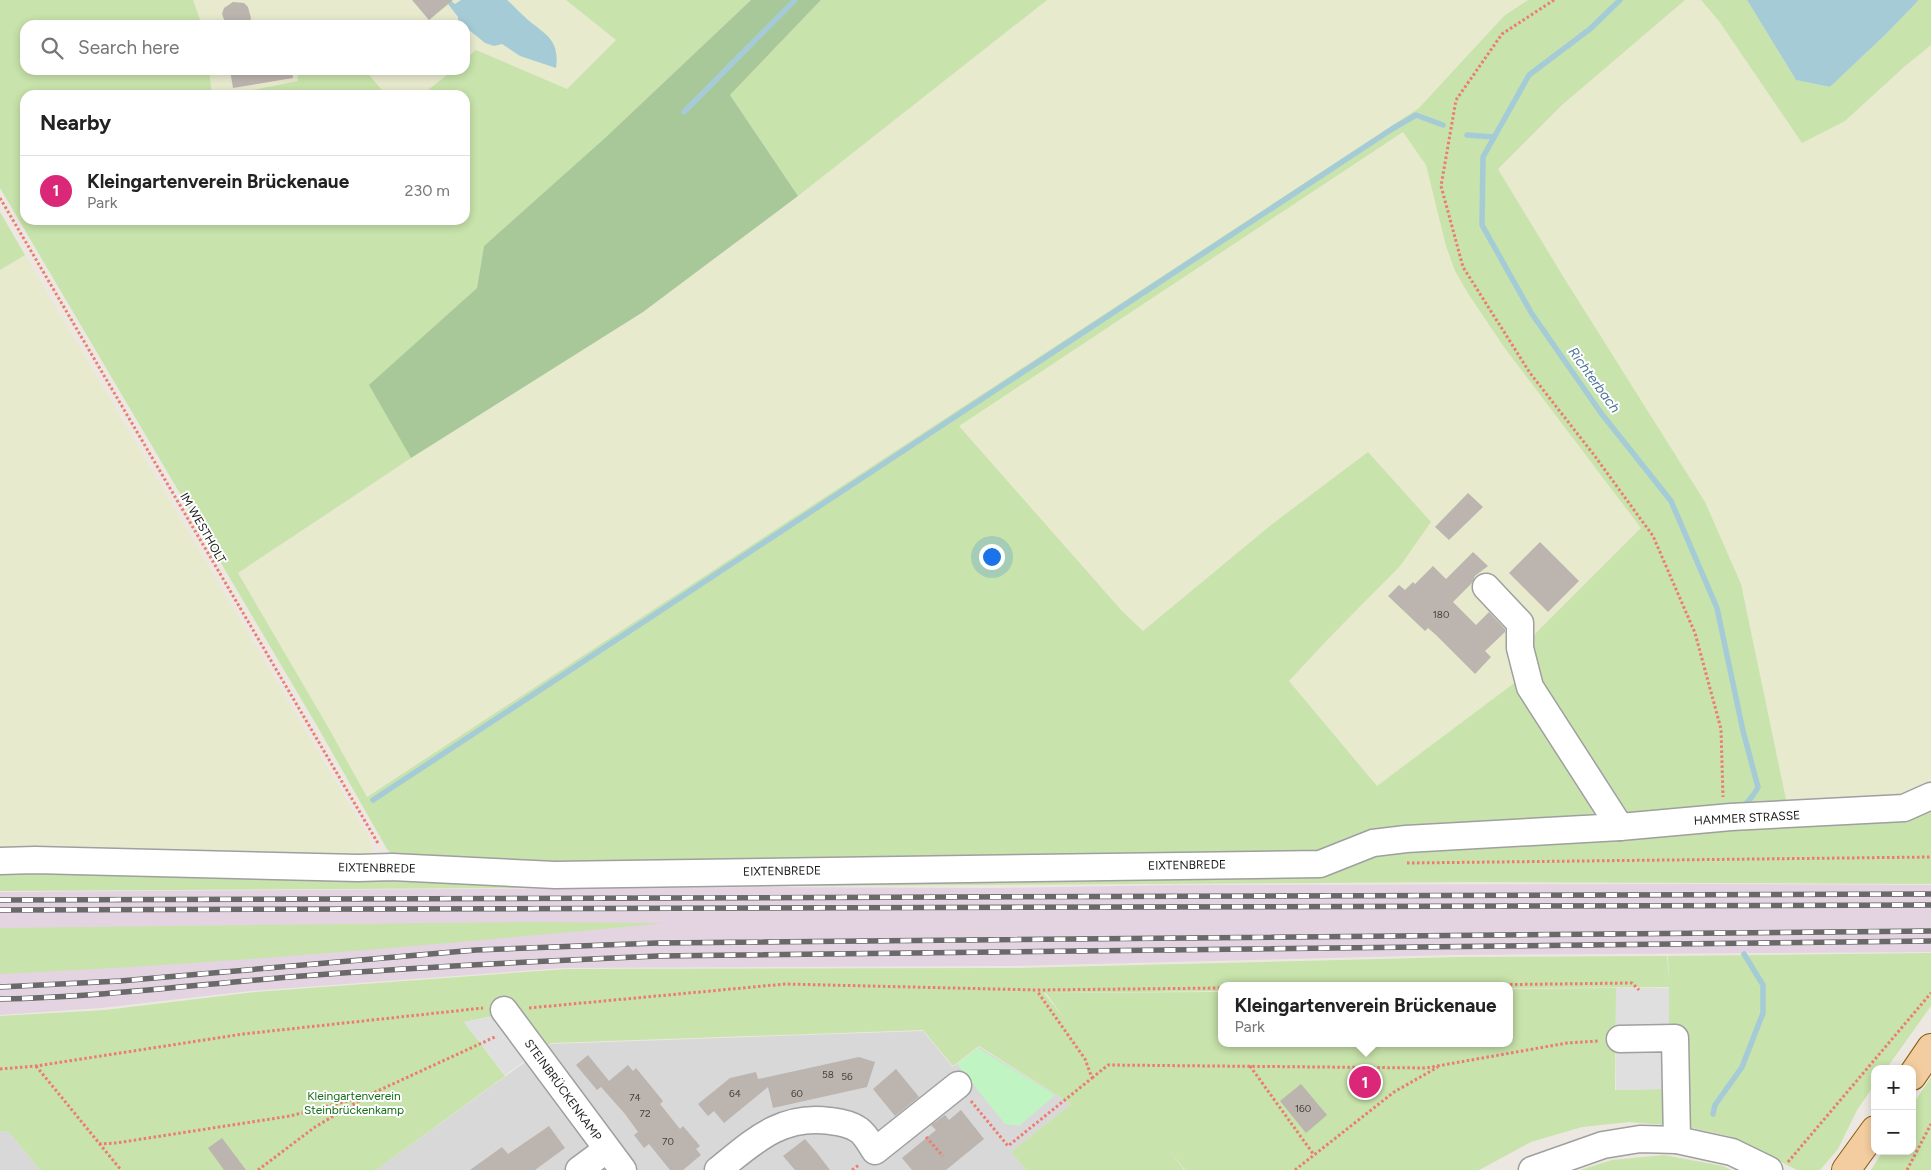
<!DOCTYPE html>
<meta charset="utf-8">
<style>
body{margin:0;font-family:Figtree,sans-serif;background:#f6f6f6;color:#222}
.controls{position:absolute;right:15px;bottom:15px;display:grid;overflow:hidden;border-radius:10px;box-shadow:0 2px 8px #0003}
.controls button{width:45px;height:45px;display:grid;place-items:center;padding:0;border:0;border-bottom:1px solid #e0e0e0;background:#fff;color:#222;font:25px sans-serif}
.you{position:absolute;left:991px;top:556px;width:18px;height:18px;margin:-12px;border:4px solid #fff;border-radius:50%;background:#1a73e8;box-shadow:0 0 0 8px #1a73e833}
.badge{display:grid;place-items:center;width:32px;height:32px;border-radius:50%;background:#db2777;color:#fff;font-size:16px;font-weight:700}
.pin{position:absolute;translate:-50% -50%;border:2px solid #fff;box-shadow:0 1px 5px #0006}
.popup{position:absolute;left:1218px;top:982px;width:295px;height:65px;box-sizing:border-box;display:grid;place-content:center;border-radius:10px;background:#fff;filter:drop-shadow(0 1px 4px #0005);font-size:16px;white-space:nowrap;color:#767676}
.popup b{font-size:19px;color:#222}
.popup::after{content:'';position:absolute;left:50%;top:100%;margin-left:-10px;border:10px solid transparent;border-top-color:#fff}
.list{margin:0;padding:0;list-style:none}
h2{display:flex;justify-content:space-between;align-items:center;height:65px;margin:0;padding:0 20px;font-size:21px}
h2 small{font-size:16px;font-weight:400;color:#767676}
.list li{display:grid;grid-template-columns:32px 1fr auto;gap:15px;align-items:center;box-sizing:border-box;height:70px;padding:0 20px;border-top:1px solid #e0e0e0}
.list b{display:block;font-size:19px;white-space:nowrap}
.list p{margin:0;font-size:16px;white-space:nowrap;color:#767676}
.list em{font-size:16px;font-style:normal;color:#767676}
.icon{flex:none;width:28px;height:28px;fill:none;stroke:currentColor;stroke-width:2;stroke-linecap:round;stroke-linejoin:round}
.map{position:relative;flex:none;width:1931px;height:1170px;overflow:hidden}
.search{position:absolute;background:#fff;box-shadow:0 2px 8px #0003;left:20px;top:20px;width:450px;height:55px;display:flex;align-items:center;gap:12px;box-sizing:border-box;padding:0 18px;border-radius:15px;color:#767676;font-size:19px}
.panel{position:absolute;background:#fff;box-shadow:0 2px 8px #0003;left:20px;top:90px;width:450px;height:135px;border-radius:15px}
.map>svg:first-child{display:block}
</style>
<div class="map">
<svg width="1931" height="1170" viewBox="0 0 1931 1170">
<rect width="100%" height="100%" fill="#ece8e1"/>
<g fill="#d9d8d8">
<path d="M 923,1031 L 953,1067 L 979,1047 L 1071,1104 L 1011,1152 L 1026,1170 L 376,1170 L 550,1044 Z"/>
<path d="M 8,1131 L 40,1170 L 0,1170 L 0,1132 Z"/>
</g>
<path fill="#e4d4e2" d="M 1706,884 L 1931,885 L 1931,952 L 1452,955 L 1013,966 L 564,968 L 250,991 L 101,1008 L 0,1015 L 0,892 L 765,887 L 994,888 L 1178,885 Z"/>
<g fill="#e8eace">
<path d="M 193,0 L 566,0 L 616,40 L 567,89 L 476,50 L 465,59 L 465,25 L 202,25 Z"/>
<path d="M 1047,0 L 1528,0 L 1504,16 L 1419,108 L 366,797 L 328,727 L 238,573 L 411,458 L 643,312 L 798,196 Z"/>
<path d="M 1685,0 L 1701,0 L 1719,21 L 1802,142 L 1904,67 L 1931,45 L 1931,788 L 1925,793 L 1788,809 L 1741,584 L 1564,278 L 1498,169 L 1562,105 Z"/>
<path d="M 209,70 L 297,70 L 298,81 L 227,95 L 212,95 Z"/>
<path d="M 365,70 L 453,70 L 422,95 L 386,95 Z"/>
<path d="M 1404,132 L 1426,165 L 1446,246 L 1455,271 L 1469,295 L 1504,347 L 1642,528 L 1535,634 L 1517,681 L 1377,786 L 1289,681 L 1330,637 L 1368,453 L 1271,525 L 1143,631 L 1122,611 L 958,425 Z"/>
<path d="M 25,255 L 369,838 L 372,850 L 368,860 L 0,862 L 0,270 Z"/>
</g>
<g fill="#c8e3ab" fill-rule="evenodd">
<path d="M 0,0 L 193,0 L 202,25 L 25,25 L 25,70 L 209,70 L 212,95 L 25,95 L 25,220 L 465,220 L 465,95 L 422,95 L 453,70 L 465,70 L 465,59 L 476,50 L 567,89 L 616,40 L 566,0 L 751,0 L 606,137 L 484,246 L 477,288 L 370,385 L 411,458 L 238,573 L 328,727 L 367,797 L 1419,108 L 1504,16 L 1528,0 L 1685,0 L 1562,105 L 1498,169 L 1564,278 L 1705,502 L 1741,584 L 1788,809 L 1640,819 L 1626,813 L 1534,683 L 1527,654 L 1535,634 L 1641,528 L 1504,347 L 1469,295 L 1455,271 L 1446,246 L 1426,165 L 1403,132 L 959,426 L 1122,611 L 1143,631 L 1271,525 L 1368,452 L 1431,522 L 1400,566 L 1330,637 L 1289,681 L 1377,786 L 1517,681 L 1602,819 L 1335,855 L 742,867 L 398,860 L 387,849 L 320,731 L 0,188 Z"/>
<path d="M 821,0 L 1047,0 L 798,196 L 730,95 Z"/>
<path d="M 1701,0 L 1747,0 L 1796,80 L 1830,87 L 1885,35 L 1919,0 L 1931,0 L 1931,45 L 1904,67 L 1845,121 L 1802,143 L 1719,21 Z"/>
<path d="M 297,70 L 365,70 L 386,95 L 227,95 L 298,81 Z"/>
<path d="M 0,212 L 25,255 L 0,270 Z"/>
<path d="M 1931,803 L 1931,884 L 1479,882 L 0,891 L 0,865 L 1123,871 L 1373,848 Z"/>
<path d="M 526,922 L 666,923 C 444,944 222,964 0,974 L 0,928 Z"/>
<path d="M 1931,953 L 1931,1006 L 1886,1069 L 1875,1069 L 1875,1084 L 1857,1110 L 1838,1149 L 1820,1170 L 1797,1170 L 1729,1136 L 1688,1127 L 1629,1122 L 1582,1127 L 1531,1142 L 1479,1170 L 1185,1170 L 1168,1149 L 1184,1170 L 1026,1170 L 1011,1152 L 1071,1104 L 979,1046 L 953,1066 L 923,1030 L 551,1043 L 536,1053 L 507,1013 L 464,1022 L 505,1076 L 376,1170 L 40,1170 L 8,1131 L 0,1132 L 0,1016 L 105,1010 L 255,992 L 567,969 L 1015,968 L 1459,957 L 1667,956 L 1669,981 L 1668,956 ZM 1221,986 L 1509,986 L 1509,988 L 1669,987 L 1669,1030 L 1662,1047 L 1663,1089 L 1615,1090 L 1616,988 L 1509,989 L 1509,1043 L 1221,1043 L 1221,992 L 1046,993 L 1064,1018 L 1044,993 L 1221,991 Z"/>
<path d="M 1931,1077 L 1931,1170 L 1871,1170 L 1883,1151 L 1912,1151 L 1912,1106 Z"/>
<path d="M 1664,1155 L 1723,1166 L 1731,1170 L 1580,1170 L 1612,1160 Z"/>
</g>
<path fill="#a8c899" d="M 751,0 L 821,0 L 730,95 L 798,196 L 643,312 L 411,458 L 369,385 L 477,288 L 484,246 L 606,137 Z"/>
<path fill="#c1f4c3" d="M 978,1048 L 1055,1095 L 1019,1126 L 1005,1124 L 957,1064 Z"/>
<g fill="#dfdfdf">
<path d="M 1616,988 L 1669,988 L 1669,1030 L 1662,1030 L 1662,1089 L 1616,1090 Z"/>
<path d="M 507,1014 L 536,1053 L 505,1075 L 464,1022 Z"/>
</g>
<g fill="#a5ccd6">
<path d="M 445,0 L 450,0 L 455,4 L 461,0 L 507,0 C 514,6 521,14 528,20 C 547,35 560,41 556,68 L 520,56 L 502,44 L 494,46 L 485,43 L 458,21 L 458,17 Z"/>
<path d="M 1747,0 L 1919,0 L 1885,35 L 1830,87 L 1796,80 Z"/>
</g>
<g fill="none" stroke-linecap="round" stroke-linejoin="round">
<g stroke="#a5ccd6" stroke-width="5.5">
<path d="M 1620,0 L 1590,29 L 1529,75 L 1483,157 L 1482,225 L 1532,314 L 1601,413 L 1671,501 L 1717,608 L 1743,731 L 1758,787 C 1754,796 1747,801 1743,809"/>
<path d="M 684,112 L 795,0"/>
<path d="M 1467,135 L 1494,137"/>
<path d="M 373,800 L 1392,129 L 1416,115 L 1443,125"/>
<path d="M 1713,1114 L 1715,1105 L 1742,1067 L 1763,1013 L 1763,985 L 1744,954"/>
</g>
</g>
<g fill="#bcb4af">
<path d="M 412,0 L 453,0 L 429,20 Z"/>
<path d="M 233,2 L 244,3 L 248,7 L 251,18 L 249,25 L 226,25 L 222,14 L 224,8 Z"/>
<path d="M 230,70 L 292,70 L 293,78 L 233,88 Z"/>
<path d="M 1468,493 L 1483,507 L 1449,540 L 1435,527 Z"/>
<path d="M 1540,542 L 1579,581 L 1548,612 L 1509,573 Z"/>
<path d="M 1473,552 L 1488,566 L 1475,576 L 1472,583 L 1453,602 L 1476,625 L 1489,612 L 1505,629 L 1505,632 L 1485,651 L 1491,657 L 1475,674 L 1436,635 L 1428,628 L 1425,631 L 1388,596 L 1399,585 L 1405,590 L 1413,582 L 1415,584 L 1433,566 L 1446,579 Z"/>
<path d="M 588,1055 L 609,1081 L 628,1065 L 633,1071 L 636,1068 L 663,1101 L 660,1104 L 680,1129 L 683,1126 L 700,1146 L 696,1149 L 701,1155 L 683,1170 L 670,1170 L 649,1144 L 644,1148 L 634,1135 L 638,1132 L 625,1114 L 601,1087 L 597,1090 L 576,1065 Z"/>
<path d="M 859,1057 L 875,1062 L 867,1087 L 773,1108 L 768,1087 L 724,1123 L 714,1111 L 708,1116 L 698,1104 L 730,1078 L 756,1072 L 758,1079 Z"/>
<path d="M 896,1069 L 919,1097 L 895,1116 L 873,1089 Z"/>
<path d="M 1301,1084 L 1327,1115 L 1306,1133 L 1280,1101 Z"/>
<path d="M 961,1110 L 984,1139 L 946,1170 L 912,1170 L 902,1158 L 936,1130 L 931,1125 L 945,1115 L 949,1120 Z"/>
<path d="M 549,1126 L 565,1148 L 535,1170 L 470,1170 L 502,1147 L 508,1154 Z"/>
<path d="M 222,1138 L 246,1170 L 224,1170 L 208,1148 Z"/>
<path d="M 805,1139 L 817,1153 L 830,1170 L 795,1170 L 783,1156 Z"/>
</g>
<g fill="none" stroke-linecap="round" stroke-linejoin="round">
<g stroke="#9f9f9f" stroke-width="29">
<g id="minor">
<path d="M 1486,587 L 1520,623 L 1520,648 L 1530,687 L 1620,827"/>
<path d="M 0,861 L 35,860 L 358,868 L 392,867 L 555,875 L 1320,864 L 1373,843 L 1406,839 L 1620,827 L 1731,817 L 1904,808 L 1931,796"/>
<path d="M 504,1010 L 623,1170"/>
<path d="M 1620,1039 L 1675,1038 L 1677,1140"/>
<path d="M 579,1170 L 606,1150"/>
<path d="M 718,1170 C 753,1142 781,1114 830,1121 C 839,1122 851,1124 859,1130 C 865,1134 871,1145 875,1151 L 958,1085"/>
<path d="M 1532,1170 L 1603,1145 L 1640,1139 L 1677,1140 L 1732,1152 L 1769,1170"/>
</g>
</g>
<g stroke="#865b0c" stroke-width="30">
<g id="major">
<path d="M 1912,1076 L 1931,1048"/>
<path d="M 1846,1170 L 1875,1130"/>
</g>
</g>
<g stroke="#ed7b71" stroke-width="3" stroke-dasharray="2.5 2.5" stroke-linecap="butt">
<path d="M 1554,0 L 1502,34 L 1456,100 L 1441,186 L 1463,267 L 1530,373 L 1594,455 L 1653,536 L 1695,633 L 1721,729 L 1723,797"/>
<path d="M 0,198 L 379,845"/>
<path d="M 1407,863 L 1931,857"/>
<path d="M 1395,986 L 1632,983 L 1639,990"/>
<path d="M 529,1008 L 785,984 L 1037,990 L 1221,988"/>
<path d="M 36,1066 L 121,1170"/>
<path d="M 1250,1066 L 1314,1155"/>
<path d="M 0,1069 L 36,1066 L 243,1034 L 483,1008"/>
<path d="M 1092,1078 L 1108,1065 L 1426,1068 L 1567,1043 L 1599,1041"/>
<path d="M 971,1101 L 1008,1146 L 1092,1078 L 1085,1059 L 1037,991"/>
<path d="M 926,1137 L 943,1156"/>
<path d="M 99,1144 L 116,1143 L 290,1116 L 366,1096"/>
<path d="M 1788,1162 L 1931,993"/>
<path d="M 258,1170 L 315,1127 L 371,1094 L 497,1036"/>
<path d="M 852,1170 L 859,1165"/>
<path d="M 1295,1170 L 1394,1092 L 1438,1067"/>
<path d="M 1907,1170 L 1931,1124"/>
</g>
<use href="#minor" stroke="#fff" stroke-width="26"/>
<use href="#major" stroke="#f3cd9f" stroke-width="28"/>
<g stroke="#696969" stroke-width="5.5">
<g id="rail">
<path d="M 0,900 L 1931,894"/>
<path d="M 0,910 L 1931,905"/>
<path d="M 0,987 L 120,981 L 476,950 L 657,943 L 1931,931"/>
<path d="M 0,999 C 101,997 202,984 302,976 C 421,967 540,961 658,956 L 1931,941"/>
</g>
</g>
<use href="#rail" stroke="#fff" stroke-width="4" stroke-dasharray="11" stroke-linecap="butt"/>
</g>
<g text-anchor="middle" dominant-baseline="central" stroke-width="4" stroke-linejoin="round" paint-order="stroke">
<g font-size="10" fill="#434140">
<text x="1441" y="614">180</text>
<text x="828" y="1074">58</text>
<text x="847" y="1076">56</text>
<text x="735" y="1093">64</text>
<text x="797" y="1093">60</text>
<text x="635" y="1097">74</text>
<text x="1303" y="1108">160</text>
<text x="645" y="1113">72</text>
<text x="668" y="1141">70</text>
</g>
<g font-size="12" fill="#1b1b1b" stroke="#fff">
<text transform="translate(203 528) rotate(60)">IM WESTHOLT</text>
<text transform="translate(1747 818) rotate(-3)">HAMMER STRASSE</text>
<text transform="translate(1187 865) rotate(-1)">EIXTENBREDE</text>
<text transform="translate(377 868) rotate(1)">EIXTENBREDE</text>
<text transform="translate(782 871) rotate(-1)">EIXTENBREDE</text>
<text transform="translate(563 1090) rotate(54)">STEINBRÜCKENKAMP</text>
</g>
<g font-size="12" fill="#146e19" stroke="#fff">
<text x="354" y="1096">Kleingartenverein<tspan x="354" dy="14">Steinbrückenkamp</tspan></text>
</g>
<g font-size="14" font-style="italic" fill="#4e769b" stroke="#fff">
<text transform="translate(1594 380) rotate(54)">Richterbach</text>
</g>
</g>
</svg>
<div class="controls">
<button>+</button>
<button>−</button>
</div>
<div class="you"></div>
<div class="pin badge" style="left:1365px;top:1082px">1</div>
<div class="popup"><b>Kleingartenverein Brückenaue</b>Park</div>
<div class="search"><svg class="icon" aria-label="search" viewBox="0 0 24 24"><circle cx="10" cy="10" r="6"/><path d="M15 15l6 6"/></svg>Search here</div>
<section class="panel">
<h2>Nearby<small></small></h2>
<ul class="list">
<li><span class="badge">1</span><div><b>Kleingartenverein Brückenaue</b><p>Park</p></div><em>230 m</em></li>
</ul>
</section>
</div>
